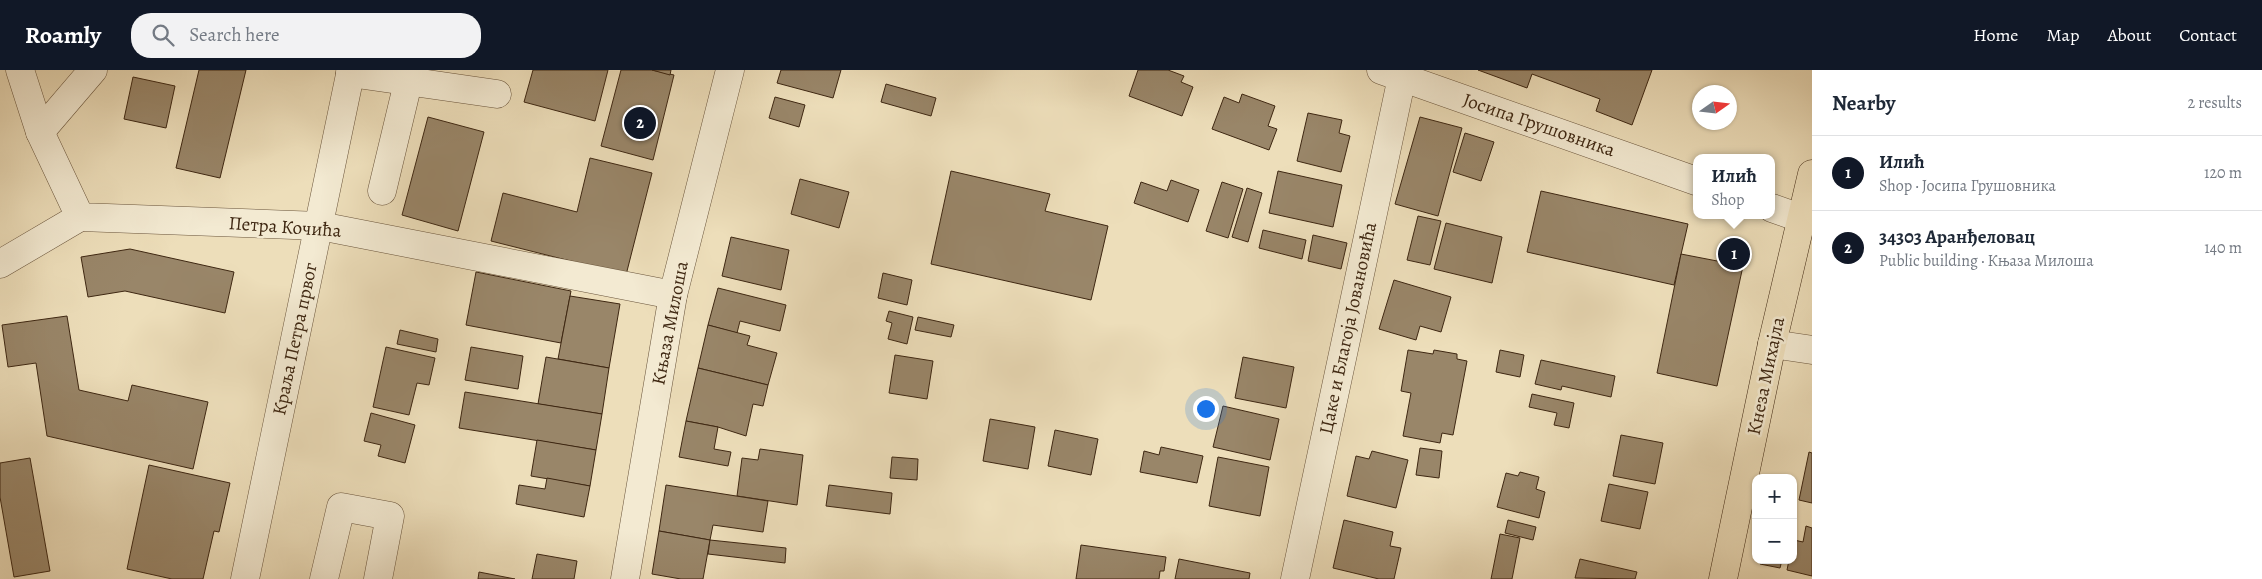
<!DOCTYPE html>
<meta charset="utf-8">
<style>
body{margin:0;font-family:Alegreya,serif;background:#f2f2f3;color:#1f2937}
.controls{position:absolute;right:15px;bottom:15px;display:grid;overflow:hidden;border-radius:10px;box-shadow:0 1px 4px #0004}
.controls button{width:45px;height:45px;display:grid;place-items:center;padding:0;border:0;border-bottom:1px solid #e0e1e3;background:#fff;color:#1f2937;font:25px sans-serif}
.compass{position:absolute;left:1692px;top:15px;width:45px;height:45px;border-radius:50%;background:#fff;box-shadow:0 1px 4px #0004;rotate:76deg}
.you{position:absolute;left:1205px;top:338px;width:18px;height:18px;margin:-12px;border:4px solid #fff;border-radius:50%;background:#1a73e8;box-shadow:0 0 0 8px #1a73e833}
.badge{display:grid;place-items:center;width:32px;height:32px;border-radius:50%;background:#111827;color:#fff;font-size:16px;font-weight:700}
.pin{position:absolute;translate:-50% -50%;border:2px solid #fff;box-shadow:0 1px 5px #0006}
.popup{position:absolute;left:1693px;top:84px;width:82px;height:65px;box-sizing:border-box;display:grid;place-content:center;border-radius:10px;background:#fff;filter:drop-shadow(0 1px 4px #0005);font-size:16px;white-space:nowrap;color:#747a83}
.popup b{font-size:19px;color:#1f2937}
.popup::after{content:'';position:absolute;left:50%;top:100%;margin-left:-10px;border:10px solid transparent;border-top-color:#fff}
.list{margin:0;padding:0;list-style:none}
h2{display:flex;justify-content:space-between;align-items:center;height:65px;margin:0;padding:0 20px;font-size:21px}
h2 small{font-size:16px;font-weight:400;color:#747a83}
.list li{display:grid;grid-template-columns:32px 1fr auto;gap:15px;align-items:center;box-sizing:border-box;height:75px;padding:0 20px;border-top:1px solid #e0e1e3}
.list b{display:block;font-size:19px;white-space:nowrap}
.list p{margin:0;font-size:16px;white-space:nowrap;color:#747a83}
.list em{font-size:16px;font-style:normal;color:#747a83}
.icon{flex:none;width:28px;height:28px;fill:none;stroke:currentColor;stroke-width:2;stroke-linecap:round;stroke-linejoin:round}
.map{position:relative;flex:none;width:1812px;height:509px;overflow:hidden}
header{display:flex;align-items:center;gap:30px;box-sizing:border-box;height:70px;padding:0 25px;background:#111827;color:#fff}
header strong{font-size:24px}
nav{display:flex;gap:28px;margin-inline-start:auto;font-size:18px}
.search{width:350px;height:45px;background:#f2f2f3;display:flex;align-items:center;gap:12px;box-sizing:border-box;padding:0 18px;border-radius:20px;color:#747a83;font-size:19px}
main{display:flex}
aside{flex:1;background:#fff}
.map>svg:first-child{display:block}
</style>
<header>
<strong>Roamly</strong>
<div class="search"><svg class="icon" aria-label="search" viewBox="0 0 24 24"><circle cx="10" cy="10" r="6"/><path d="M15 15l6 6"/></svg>Search here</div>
<nav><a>Home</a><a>Map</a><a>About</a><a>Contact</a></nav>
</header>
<main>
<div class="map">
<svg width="1812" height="509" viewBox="0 0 1812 509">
<rect width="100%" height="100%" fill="#eddeba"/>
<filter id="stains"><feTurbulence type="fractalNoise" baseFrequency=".004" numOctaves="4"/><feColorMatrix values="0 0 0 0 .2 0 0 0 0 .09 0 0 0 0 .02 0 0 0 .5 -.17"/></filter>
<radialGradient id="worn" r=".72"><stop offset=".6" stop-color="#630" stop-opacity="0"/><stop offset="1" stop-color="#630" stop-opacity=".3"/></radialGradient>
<g fill="#998669" stroke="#3e2712">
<path d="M 199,0 L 246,0 L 220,108 L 176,98 Z"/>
<path d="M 533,0 L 608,0 L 595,51 L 524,32 Z"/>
<path d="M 621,0 L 652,0 L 674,5 L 653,90 L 601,76 Z"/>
<path d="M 652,0 L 671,0 L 670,5 Z"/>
<path d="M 781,0 L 841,0 L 833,28 L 777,13 Z"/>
<path d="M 1138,0 L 1168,0 L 1184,6 L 1181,12 L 1193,17 L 1182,46 L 1129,26 Z"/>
<path d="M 1478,0 L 1652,0 L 1632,55 L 1596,41 L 1600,29 L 1532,4 L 1527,18 Z"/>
<path d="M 133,7 L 175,16 L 166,58 L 124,49 Z"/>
<path d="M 886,14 L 936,28 L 931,46 L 881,32 Z"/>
<path d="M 1242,24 L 1275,36 L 1268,56 L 1277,59 L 1269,80 L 1212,59 L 1224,27 L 1239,33 Z"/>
<path d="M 775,27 L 805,35 L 799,57 L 769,48 Z"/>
<path d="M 1308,43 L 1342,50 L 1339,63 L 1350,66 L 1341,102 L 1297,91 Z"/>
<path d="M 428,47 L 484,62 L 458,161 L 402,145 Z"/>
<path d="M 1420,47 L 1462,58 L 1438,146 L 1395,134 Z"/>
<path d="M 1465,63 L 1494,72 L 1481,111 L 1453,102 Z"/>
<path d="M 590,88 L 652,103 L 626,205 L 491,171 L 503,123 L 577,142 Z"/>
<path d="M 951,101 L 1050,124 L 1045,141 L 1108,156 L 1091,230 L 931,194 Z"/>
<path d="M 1278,101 L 1342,115 L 1333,157 L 1269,143 Z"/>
<path d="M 800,109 L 849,122 L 839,158 L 791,144 Z"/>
<path d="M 1171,110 L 1199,120 L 1188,152 L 1134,133 L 1141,112 L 1167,121 Z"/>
<path d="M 1222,112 L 1243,119 L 1228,168 L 1206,161 Z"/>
<path d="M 1247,118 L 1262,123 L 1248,172 L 1232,167 Z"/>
<path d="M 1541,121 L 1688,154 L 1674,215 L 1527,182 Z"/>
<path d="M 1418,146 L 1441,151 L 1430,195 L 1407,190 Z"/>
<path d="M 1446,153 L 1502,167 L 1492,213 L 1434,199 Z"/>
<path d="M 1263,160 L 1306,170 L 1302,189 L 1259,178 Z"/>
<path d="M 1313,165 L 1347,173 L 1341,199 L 1308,191 Z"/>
<path d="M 731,167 L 789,180 L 781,220 L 722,206 Z"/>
<path d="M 130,179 L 234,202 L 225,243 L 125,221 L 88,227 L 81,187 Z"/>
<path d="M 1681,184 L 1743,196 L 1717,316 L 1657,303 Z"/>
<path d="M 476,202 L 571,221 L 561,273 L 466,255 Z"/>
<path d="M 883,203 L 912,210 L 907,235 L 878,228 Z"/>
<path d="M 1394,210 L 1451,227 L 1441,262 L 1420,256 L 1416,270 L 1379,259 Z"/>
<path d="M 718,218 L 786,235 L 780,261 L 740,251 L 737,263 L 708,255 Z"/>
<path d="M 570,226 L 620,234 L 609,298 L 558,289 Z"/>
<path d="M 889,241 L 913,247 L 907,274 L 888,269 L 892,253 L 886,251 Z"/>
<path d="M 67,246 L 79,320 L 128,331 L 132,315 L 208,332 L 193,399 L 47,366 L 36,293 L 8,297 L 2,255 Z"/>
<path d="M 918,247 L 954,255 L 951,267 L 915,260 Z"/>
<path d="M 708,255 L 750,266 L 747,275 L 777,283 L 768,315 L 698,298 Z"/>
<path d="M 400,260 L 438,269 L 436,282 L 397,274 Z"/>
<path d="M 386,277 L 435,288 L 429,315 L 417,313 L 409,345 L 373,337 Z"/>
<path d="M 471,277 L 523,286 L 518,319 L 465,310 Z"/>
<path d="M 1408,280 L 1433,284 L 1434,280 L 1457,284 L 1457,289 L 1467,291 L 1453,365 L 1442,363 L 1440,373 L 1403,366 L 1411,323 L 1401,321 Z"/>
<path d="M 1500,280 L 1524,285 L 1520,307 L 1496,302 Z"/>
<path d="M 895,285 L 933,291 L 927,329 L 889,323 Z"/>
<path d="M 546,287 L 609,298 L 602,344 L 538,334 Z"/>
<path d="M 1243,287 L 1294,297 L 1286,338 L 1235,328 Z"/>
<path d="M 1541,290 L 1615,306 L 1611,327 L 1562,316 L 1561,320 L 1535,314 Z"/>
<path d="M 698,298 L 768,315 L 763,336 L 753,334 L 746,366 L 718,357 L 686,351 Z"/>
<path d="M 465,322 L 602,344 L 596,380 L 459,358 Z"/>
<path d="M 1532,324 L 1574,333 L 1569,358 L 1554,355 L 1557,343 L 1529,337 Z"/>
<path d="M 1223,336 L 1279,349 L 1270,390 L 1213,377 Z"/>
<path d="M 371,343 L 415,355 L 405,393 L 378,386 L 381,375 L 364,371 Z"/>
<path d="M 990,349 L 1035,357 L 1028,399 L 983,391 Z"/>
<path d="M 686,351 L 718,357 L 714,379 L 731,382 L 728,396 L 679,387 Z"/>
<path d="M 1055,360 L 1098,369 L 1091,405 L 1048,396 Z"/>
<path d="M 1621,365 L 1663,373 L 1655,414 L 1613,406 Z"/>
<path d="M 537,370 L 596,380 L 590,416 L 531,406 Z"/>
<path d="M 1161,377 L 1203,386 L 1197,413 L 1140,402 L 1144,381 L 1159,385 Z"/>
<path d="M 1420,378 L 1442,381 L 1439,408 L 1416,405 Z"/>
<path d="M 760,379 L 803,385 L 797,435 L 737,426 L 742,388 L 758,390 Z"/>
<path d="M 1372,381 L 1408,390 L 1396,438 L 1347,426 L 1356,386 L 1369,389 Z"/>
<path d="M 1809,382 L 1812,383 L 1812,433 L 1799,430 Z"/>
<path d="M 892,387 L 918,389 L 917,410 L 890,408 Z"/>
<path d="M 1218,387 L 1269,397 L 1260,446 L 1209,436 Z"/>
<path d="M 30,388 L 50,501 L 14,507 L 0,427 L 0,393 Z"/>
<path d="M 149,395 L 230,413 L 219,462 L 214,461 L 203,509 L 172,509 L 127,499 Z"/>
<path d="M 1520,402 L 1539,407 L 1536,419 L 1545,422 L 1539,448 L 1497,437 L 1506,403 L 1518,406 Z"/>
<path d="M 547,408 L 590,416 L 584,447 L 516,434 L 519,415 L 545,419 Z"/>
<path d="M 1609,414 L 1648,422 L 1640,459 L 1601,451 Z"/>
<path d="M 666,415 L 768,431 L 763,462 L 713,455 L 710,470 L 659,461 Z"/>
<path d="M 829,415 L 892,423 L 890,444 L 826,436 Z"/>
<path d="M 1344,450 L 1393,462 L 1390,476 L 1401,478 L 1394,509 L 1379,509 L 1333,498 Z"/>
<path d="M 1508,450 L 1536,457 L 1533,470 L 1505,463 Z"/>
<path d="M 1806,456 L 1812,458 L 1812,506 L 1787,500 L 1789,490 L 1793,490 L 1794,470 L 1803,472 Z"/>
<path d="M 659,461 L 710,470 L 703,509 L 681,509 L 652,504 Z"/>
<path d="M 1500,464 L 1520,468 L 1512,509 L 1491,509 Z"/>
<path d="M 710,470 L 786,478 L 785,493 L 708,484 Z"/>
<path d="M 1081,475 L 1166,487 L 1164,501 L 1160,501 L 1159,509 L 1076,509 Z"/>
<path d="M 537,484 L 577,491 L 574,509 L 532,509 Z"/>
<path d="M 1179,489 L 1250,503 L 1249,509 L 1175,509 Z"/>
<path d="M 1580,489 L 1637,502 L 1635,509 L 1575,508 Z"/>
<path d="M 1761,490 L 1782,490 L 1780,498 L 1760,494 Z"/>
<path d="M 479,502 L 515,509 L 478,509 Z"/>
</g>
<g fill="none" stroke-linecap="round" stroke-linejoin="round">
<g stroke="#6a553c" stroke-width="29">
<g id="minor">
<path d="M 20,0 L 40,62 L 80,147 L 320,156 L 673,225"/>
<path d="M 1381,0 L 1696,111"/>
<path d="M 350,3 L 497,24"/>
<path d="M 40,62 L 93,0"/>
<path d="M 382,121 L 411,0"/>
<path d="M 1772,138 L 1800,148"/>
<path d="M 0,194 L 80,147"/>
<path d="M 1772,274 L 1812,280"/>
<path d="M 245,509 L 351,0"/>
<path d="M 324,509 L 341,437 L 390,446 L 378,509"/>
<path d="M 625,509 L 673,225 L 730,0"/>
<path d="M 1295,509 L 1402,7"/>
</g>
</g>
<g stroke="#3e2712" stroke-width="29">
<path id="major" d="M 1723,509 L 1772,274 L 1812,104"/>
</g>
<use href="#minor" stroke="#f3ead2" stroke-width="28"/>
<use href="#major" stroke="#eddeba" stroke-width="28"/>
</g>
<g text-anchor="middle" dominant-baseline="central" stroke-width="5" stroke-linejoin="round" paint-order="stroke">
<g font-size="19" fill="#3e2712" stroke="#f3ead2">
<text transform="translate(1539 55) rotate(19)">Јосипа Грушовника</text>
<text transform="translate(285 157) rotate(4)">Петра Кочића</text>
<text transform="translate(670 253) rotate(-79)">Књаза Милоша</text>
<text transform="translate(1348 258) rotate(-78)">Цаке и Благоја Јовановића</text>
<text transform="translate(295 269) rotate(-78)">Краља Петра првог</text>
<text transform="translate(1766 306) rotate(-78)">Кнеза Михајла</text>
</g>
</g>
<rect width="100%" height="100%" filter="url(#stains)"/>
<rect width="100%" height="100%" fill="url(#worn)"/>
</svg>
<div class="controls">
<button>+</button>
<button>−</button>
</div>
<svg class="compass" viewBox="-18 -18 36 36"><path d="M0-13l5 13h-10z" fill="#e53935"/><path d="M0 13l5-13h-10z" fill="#747a83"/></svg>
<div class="you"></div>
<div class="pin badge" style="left:1734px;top:184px">1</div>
<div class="popup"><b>Илић</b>Shop</div>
<div class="pin badge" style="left:640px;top:53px">2</div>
</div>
<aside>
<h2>Nearby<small>2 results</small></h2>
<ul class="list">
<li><span class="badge">1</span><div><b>Илић</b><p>Shop · Јосипа Грушовника</p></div><em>120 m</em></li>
<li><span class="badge">2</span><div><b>34303 Аранђеловац</b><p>Public building · Књаза Милоша</p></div><em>140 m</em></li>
</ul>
</aside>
</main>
